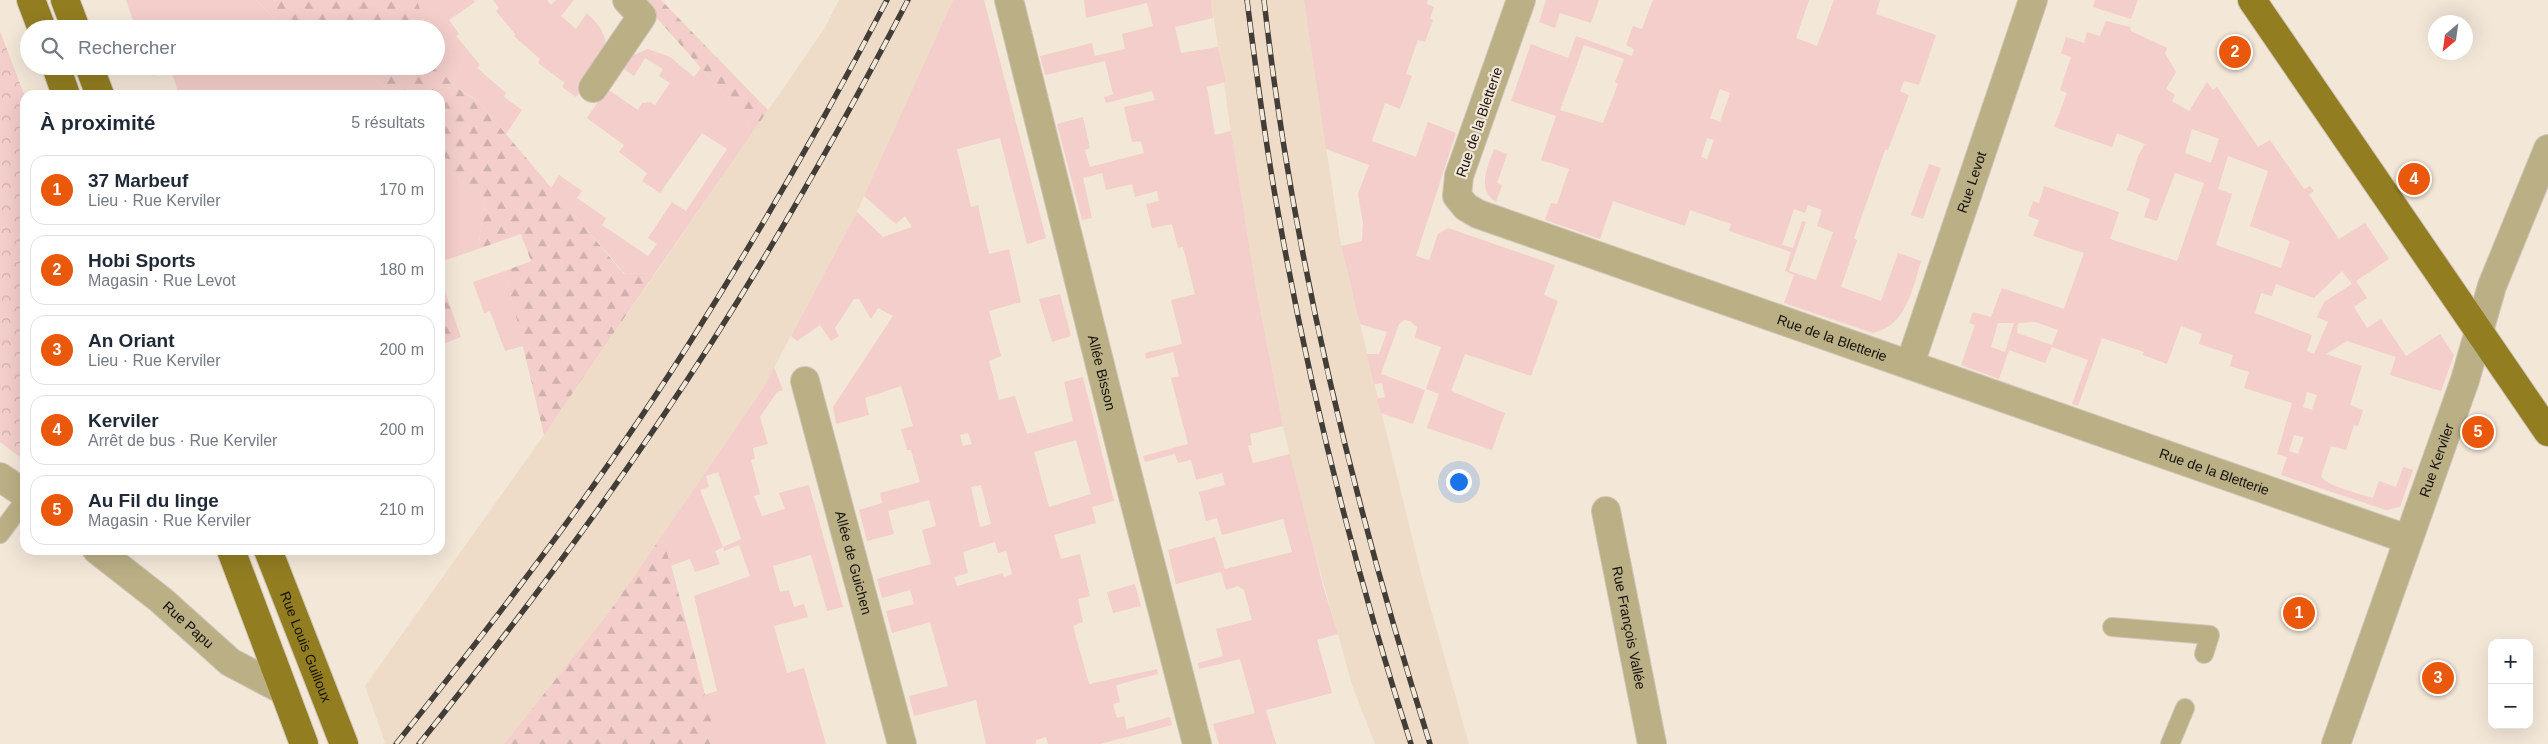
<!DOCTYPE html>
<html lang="fr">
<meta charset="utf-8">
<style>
body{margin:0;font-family:Helvetica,sans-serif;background:#f6f6f7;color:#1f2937}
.controls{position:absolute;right:15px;bottom:15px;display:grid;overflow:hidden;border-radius:10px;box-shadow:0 5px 20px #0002}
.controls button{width:45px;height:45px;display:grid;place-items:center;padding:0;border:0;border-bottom:1px solid #e0e1e3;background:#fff;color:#1f2937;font:25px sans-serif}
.compass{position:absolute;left:2428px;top:15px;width:45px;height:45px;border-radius:50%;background:#fff;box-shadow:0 5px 20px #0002;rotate:209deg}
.you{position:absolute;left:1458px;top:481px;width:18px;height:18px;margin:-12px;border:4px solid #fff;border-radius:50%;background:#1a73e8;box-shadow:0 0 0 8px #1a73e833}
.badge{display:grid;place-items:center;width:32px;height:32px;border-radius:50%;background:#ea580c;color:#fff;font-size:16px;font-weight:700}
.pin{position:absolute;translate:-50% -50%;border:2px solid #fff;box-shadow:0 1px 5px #0006}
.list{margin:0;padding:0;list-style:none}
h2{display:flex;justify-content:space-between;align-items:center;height:65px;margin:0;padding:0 20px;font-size:21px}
h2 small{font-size:16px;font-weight:400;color:#747a83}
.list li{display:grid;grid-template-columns:32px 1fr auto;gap:15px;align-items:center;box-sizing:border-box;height:70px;margin:0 10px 10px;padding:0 10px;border:1px solid #e0e1e3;border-radius:15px}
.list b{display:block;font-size:19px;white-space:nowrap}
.list p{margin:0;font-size:16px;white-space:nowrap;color:#747a83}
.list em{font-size:16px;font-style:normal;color:#747a83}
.icon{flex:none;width:28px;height:28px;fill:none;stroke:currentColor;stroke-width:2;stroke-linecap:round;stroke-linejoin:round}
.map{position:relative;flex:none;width:2548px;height:744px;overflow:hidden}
.search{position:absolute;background:#fff;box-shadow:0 5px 20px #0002;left:20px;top:20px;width:425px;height:55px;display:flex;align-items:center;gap:12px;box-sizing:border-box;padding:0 18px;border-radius:28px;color:#747a83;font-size:19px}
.panel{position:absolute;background:#fff;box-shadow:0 5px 20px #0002;left:20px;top:90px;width:425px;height:465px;border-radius:15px}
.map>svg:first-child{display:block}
</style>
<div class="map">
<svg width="2548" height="744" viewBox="0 0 2548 744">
<defs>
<pattern id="forest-firs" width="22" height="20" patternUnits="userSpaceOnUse" patternTransform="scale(1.25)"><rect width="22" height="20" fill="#f3ceca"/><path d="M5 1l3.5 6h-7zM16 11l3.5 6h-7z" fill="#cfb0ac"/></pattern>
<pattern id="park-crowns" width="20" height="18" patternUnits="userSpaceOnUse" patternTransform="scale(1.25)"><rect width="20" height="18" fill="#f3ceca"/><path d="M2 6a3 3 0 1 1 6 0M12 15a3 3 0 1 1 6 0" fill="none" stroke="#cfb0ac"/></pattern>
</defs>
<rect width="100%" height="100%" fill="#f3e7d8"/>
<g fill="#eedcc8">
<path d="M 839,0 L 953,0 L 857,212 L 762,390 L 610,611 L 504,744 L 383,744 L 385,742 L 365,686 L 544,435 L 824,29 Z"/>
<path d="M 1211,0 L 1304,0 L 1341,246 L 1421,574 L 1469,744 L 1375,744 L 1353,688 L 1304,514 L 1283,426 L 1256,288 L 1228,113 L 1224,82 L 1226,82 L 1218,47 Z"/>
</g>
<g fill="url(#forest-firs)">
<path d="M 256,0 L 417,0 L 427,29 L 285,29 Z"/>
<path d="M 641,0 L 661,0 L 768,110 L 755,129 Z"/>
<path d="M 436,57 C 444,79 458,90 478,101 L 624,274 L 655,273 L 544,435 L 505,271 L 531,261 L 521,234 L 478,249 L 485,199 L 440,164 L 440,95 L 391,95 L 360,66 L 436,66 Z"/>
<path d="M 440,277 L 461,337 L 440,345 Z"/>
<path d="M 663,534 L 718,744 L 504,744 L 610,611 Z"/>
</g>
<path fill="url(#park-crowns)" d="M 0,31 L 25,97 L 25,461 L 0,442 Z"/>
<g fill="#f3ceca" fill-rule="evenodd">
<path d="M 126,0 L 256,0 L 285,29 L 136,29 Z"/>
<path d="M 417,0 L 474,0 L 475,2 L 449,20 L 459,34 L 456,36 L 480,65 L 477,68 L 506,93 L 504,97 L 522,110 L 506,134 L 478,101 L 452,84 L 441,71 L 436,57 L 436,29 L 427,29 Z"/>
<path d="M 493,0 L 547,0 L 551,5 L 556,0 L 574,0 L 561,16 L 576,29 L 587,13 C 624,48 599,63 576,97 L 562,87 L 565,83 L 538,63 L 540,59 L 514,36 L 515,34 L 496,11 L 499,8 Z"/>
<path d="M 953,0 L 984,0 L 1046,238 L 1027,244 L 1000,138 L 957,149 L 971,207 L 978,205 L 989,254 L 1009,249 L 1021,302 L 989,311 L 1001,356 L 989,361 L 999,400 L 1015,396 L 1027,434 L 1073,421 L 1064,382 L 1083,377 L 1114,501 L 1092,507 L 1096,523 L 1054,535 L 1061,559 L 1080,554 L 1090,596 L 1078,599 L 1083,622 L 1073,626 L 1089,684 L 1157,669 L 1158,674 L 1116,685 L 1120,702 L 1113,704 L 1117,718 L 1124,716 L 1127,729 L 1170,717 L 1172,725 L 1100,744 L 1048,744 L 1046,737 L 1036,740 L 1036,744 L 986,744 L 976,700 L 914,716 L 909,696 L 948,686 L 930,622 L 892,633 L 886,611 L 914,604 L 910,590 L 882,598 L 877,579 L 931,564 L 922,530 L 936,526 L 929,500 L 888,511 L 894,534 L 867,541 L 859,510 L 882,503 L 880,493 L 920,482 L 911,450 L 907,450 L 901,429 L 913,426 L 901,386 L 865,398 L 869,415 L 836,424 L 833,407 L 893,316 L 878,308 L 871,319 L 859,299 L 854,299 L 835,328 L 839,336 L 831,341 L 820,325 L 797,341 L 791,336 L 857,212 L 883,237 L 912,227 L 905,216 L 896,224 L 864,196 ZM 968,433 L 972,444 L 963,446 L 960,435 ZM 1076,440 L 1091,494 L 1049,507 L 1034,452 ZM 981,485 L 991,524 L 980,527 L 971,487 ZM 995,542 L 998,553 L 1006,551 L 1012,574 L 1004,577 L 1003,573 L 957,586 L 954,577 L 968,573 L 963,552 Z"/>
<path d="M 1084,0 L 1211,0 L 1213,18 L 1175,27 L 1181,53 L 1218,47 L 1226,82 L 1207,87 L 1215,135 L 1231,131 L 1256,288 L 1283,426 L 1250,434 L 1252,445 L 1248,446 L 1253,463 L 1290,454 L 1323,586 L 1338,634 L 1317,640 L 1332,693 L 1266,710 L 1276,744 L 1219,744 L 1213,724 L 1255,713 L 1240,659 L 1199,669 L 1198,663 L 1223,656 L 1216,629 L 1252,620 L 1244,590 L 1238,586 L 1226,590 L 1221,572 L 1176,584 L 1168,550 L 1215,537 L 1225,569 L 1292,552 L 1283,519 L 1222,535 L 1217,518 L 1206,521 L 1199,492 L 1225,485 L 1222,473 L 1196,480 L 1191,460 L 1178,463 L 1175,454 L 1145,462 L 1143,456 L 1188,444 L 1171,378 L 1179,376 L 1173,352 L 1146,359 L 1145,353 L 1182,344 L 1171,300 L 1195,294 L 1183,247 L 1178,248 L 1172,224 L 1152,228 L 1146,204 L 1159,201 L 1157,191 L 1135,197 L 1132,184 L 1106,190 L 1102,173 L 1083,178 L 1092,218 L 1082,220 L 1057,124 L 1083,117 L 1090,148 L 1085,150 L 1090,167 L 1144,153 L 1141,141 L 1132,142 L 1124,107 L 1155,100 L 1152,91 L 1106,103 L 1104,97 L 1113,94 L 1105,61 L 1045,75 L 1040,56 L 1092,43 L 1095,56 L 1125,49 L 1122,34 L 1153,26 L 1147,3 L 1086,18 Z"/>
<path d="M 1304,0 L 1428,0 L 1427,4 L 1434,7 L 1430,19 L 1433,20 L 1425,42 L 1418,40 L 1406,74 L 1412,76 L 1400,109 L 1385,103 L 1372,141 L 1416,157 L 1428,122 L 1456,133 L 1416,256 L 1429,260 L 1438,234 L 1448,228 L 1555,265 L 1544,295 L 1558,301 L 1531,376 L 1465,354 L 1451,391 L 1505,413 L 1492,450 L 1427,428 L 1439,394 L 1426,389 L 1441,347 L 1415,338 L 1417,327 L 1410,321 L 1404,320 L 1399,324 L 1381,374 L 1425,390 L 1413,424 L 1381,413 L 1377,399 L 1385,397 L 1382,383 L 1374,384 L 1367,354 L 1379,354 L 1387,332 L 1360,324 L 1341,246 L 1362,241 L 1363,223 L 1358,194 L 1369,165 L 1326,149 Z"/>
<path d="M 1546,0 L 1599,0 L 1591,23 L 1560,13 L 1555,28 L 1539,22 Z"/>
<path d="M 1653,0 L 1809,0 L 1796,38 L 1817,46 L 1834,0 L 1880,0 L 1876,14 L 1936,35 L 1919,85 L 1904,81 L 1900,91 L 1909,95 L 1888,150 L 1885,150 L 1854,238 L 1857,240 L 1841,287 L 1881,301 L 1898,253 L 1921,261 C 1912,290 1906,326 1873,333 L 1784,303 L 1794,275 L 1785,271 L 1791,252 L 1729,231 L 1731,224 L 1690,210 L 1685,226 L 1613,201 L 1600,239 L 1545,220 L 1551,203 L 1557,204 L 1569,169 L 1541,160 L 1556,116 L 1511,101 L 1531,44 L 1568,58 L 1576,36 L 1632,56 L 1634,49 L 1626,45 L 1633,26 L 1642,29 ZM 1584,45 L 1624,59 L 1615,82 L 1618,84 L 1603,123 L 1560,110 ZM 1720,89 L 1730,93 L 1720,122 L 1710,118 ZM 1707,138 L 1714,140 L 1707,159 L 1701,157 ZM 1808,205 L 1822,210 L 1817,226 L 1833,232 L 1816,280 L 1789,271 L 1806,222 L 1802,221 L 1793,248 L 1782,245 L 1794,209 L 1805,213 Z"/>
<path d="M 2095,0 L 2138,0 L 2131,19 L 2093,7 Z"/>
<path d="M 2106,21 L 2130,27 L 2131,31 L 2167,48 L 2165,53 L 2176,72 L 2166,89 L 2175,95 L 2172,101 L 2189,111 L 2207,82 L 2213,90 L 2217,87 L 2258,147 L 2270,140 L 2304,189 L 2310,186 L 2314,191 L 2309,195 L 2339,239 L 2365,223 L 2389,259 L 2356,281 L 2367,298 L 2354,307 L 2367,328 L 2381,319 L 2406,356 L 2440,334 L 2454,355 L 2441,391 L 2390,375 L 2396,357 L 2347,341 L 2326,354 L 2362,366 L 2350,405 L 2363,410 L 2358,426 L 2354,425 L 2346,450 L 2331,446 L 2321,476 C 2326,486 2360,494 2373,498 L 2379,481 L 2396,487 L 2403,467 L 2413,470 L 2400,507 L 2386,510 L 2281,475 L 2287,457 L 2277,454 L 2292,403 L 2244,388 L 2249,372 L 2230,366 L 2233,355 L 2199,344 L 2202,334 L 2181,326 L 2167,364 L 2143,355 L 2144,352 L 2102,338 L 2078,406 L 2072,404 L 2088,360 L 2052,347 L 2045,363 L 2009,350 L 1999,379 L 1961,365 L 1975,325 L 1969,323 L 1973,312 L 1991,317 L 2002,288 L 2064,309 L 2084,253 L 2033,236 L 2039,220 L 2028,216 L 2033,201 L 2039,203 L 2044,186 L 2119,212 L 2110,239 L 2177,261 L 2204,183 L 2175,173 L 2157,221 L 2144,217 L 2150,199 L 2127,190 L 2138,156 L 2145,144 L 2117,133 L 2112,147 L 2054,127 L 2067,93 L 2060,90 L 2071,57 L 2061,53 L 2066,37 L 2084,43 L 2087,32 L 2100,36 ZM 2192,129 L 2219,139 L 2211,163 L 2185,153 ZM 2228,156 L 2268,171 L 2250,226 L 2290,241 L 2281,268 L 2216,245 L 2232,194 L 2218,189 ZM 2342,271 L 2352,284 L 2324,302 L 2317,317 L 2328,322 L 2314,354 L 2307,351 L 2312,335 L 2255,313 L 2261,293 L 2272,296 L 2276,284 L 2314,298 ZM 2035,322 L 2058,330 L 2052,345 L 2017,333 L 2018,323 ZM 1998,323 L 2014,323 L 2005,352 L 1991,347 ZM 2307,392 L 2317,395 L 2312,410 L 2303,407 ZM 2294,435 L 2304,437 L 2298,454 L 2289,451 Z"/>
<path d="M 648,49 L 670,57 L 694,77 L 701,68 L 755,129 L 655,273 L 625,274 L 551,188 L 559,175 L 582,191 L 577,198 L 606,218 L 602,225 L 648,256 L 657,244 L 648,238 L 672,202 L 686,211 L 727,149 L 702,133 L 660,193 L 642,181 L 647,173 L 619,152 L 624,145 L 587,118 L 607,89 L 638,110 L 642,103 L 650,102 L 655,105 L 670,83 L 659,76 L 663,69 L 645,58 L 634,76 L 621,67 L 631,56 Z"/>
<path d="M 150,66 L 243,66 L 245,72 L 258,66 L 360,66 L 391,95 L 179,95 L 171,70 L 153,76 Z"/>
<path d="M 1494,149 L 1507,154 L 1497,183 L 1502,185 L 1496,202 C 1476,189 1488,167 1494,149 Z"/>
<path d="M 440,164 L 485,199 L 478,249 L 440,262 Z"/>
<path d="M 1929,164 L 1941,168 L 1923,219 L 1911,215 Z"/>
<path d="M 505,271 L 523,346 L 505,351 L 490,311 L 484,313 L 473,282 Z"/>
<path d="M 1060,294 L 1071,336 L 1052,342 L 1039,299 Z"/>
<path d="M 774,367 L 783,390 L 777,392 L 760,417 L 768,444 L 753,448 L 755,459 L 751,460 L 760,494 L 754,496 L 762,516 L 785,509 L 779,493 L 809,485 L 843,607 L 827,611 L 811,555 L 773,566 L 780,592 L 789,590 L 794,607 L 804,604 L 808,617 L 774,626 L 787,673 L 804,668 L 826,744 L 718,744 L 704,695 L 717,691 L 694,596 L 750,576 L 739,545 L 724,551 L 723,547 L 741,539 L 718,472 L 706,476 L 709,487 L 700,490 L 723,547 L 715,551 L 720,564 L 695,572 L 690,559 L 670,566 L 663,534 L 762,390 Z"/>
<path d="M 1135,584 L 1141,606 L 1113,613 L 1107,592 Z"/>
</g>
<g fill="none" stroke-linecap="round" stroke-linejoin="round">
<g stroke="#cfc5b7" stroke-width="20">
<g id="lane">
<path d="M 0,534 L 25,500"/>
<path d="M 2112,627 L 2210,635 L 2204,654"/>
<path d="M 2170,744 L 2185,708"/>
</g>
</g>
<g stroke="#cfc5b7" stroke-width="30">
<g id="street">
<path id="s1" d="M 1009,0 L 1121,449 L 1197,744"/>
<path id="s2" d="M 1521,0 L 1459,176 L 1457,196 L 1466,207 L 1478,214 L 2407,539"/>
<path d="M 593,88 L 642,16 L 627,0"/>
<path id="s3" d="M 1910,364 L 2033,0"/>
<path id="s4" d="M 805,381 L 902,744"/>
<path d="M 0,477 L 25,494"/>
<path id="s5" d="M 1606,511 L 1652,744"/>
<path id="s6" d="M 97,550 L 161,600 L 230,662 L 283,690"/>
<path id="s7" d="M 2336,744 L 2465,380 L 2492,286 L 2548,149"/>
</g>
</g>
<g stroke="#cfc5b7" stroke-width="30">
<g id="primary">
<path d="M 31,0 L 42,29"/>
<path d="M 65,0 L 76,29"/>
<path d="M 2252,0 L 2548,432"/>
<path d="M 56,66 L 66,95"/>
<path d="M 89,66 L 100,95"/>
<path d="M 231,550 L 304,744"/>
<path id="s8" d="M 268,550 L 344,744"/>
</g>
</g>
<use href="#lane" stroke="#baaf85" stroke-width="18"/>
<use href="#street" stroke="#baaf85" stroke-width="28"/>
<use href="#primary" stroke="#927d21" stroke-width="28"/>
<g stroke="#423d36" stroke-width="5.5">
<g id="rail">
<path d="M 1247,0 C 1256,71 1265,142 1278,212 C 1310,393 1355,570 1411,744"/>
<path d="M 1264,0 C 1292,253 1353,502 1430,744"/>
<path d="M 396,744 C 503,611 607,475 697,331 C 765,223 828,113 887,0"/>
<path d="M 419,744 C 523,615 622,482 712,342 C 783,231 847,117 908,0"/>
</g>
</g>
<use href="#rail" stroke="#f3e7d8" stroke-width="4" stroke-dasharray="11" stroke-linecap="butt"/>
</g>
<g text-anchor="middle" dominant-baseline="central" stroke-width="4.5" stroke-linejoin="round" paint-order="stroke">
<g font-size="14" fill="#15110c" stroke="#f3e7d8">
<text transform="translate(1479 122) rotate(-71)">Rue de la Bletterie</text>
<text stroke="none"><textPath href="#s3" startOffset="192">Rue Levot</textPath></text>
<text stroke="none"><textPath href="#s2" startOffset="610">Rue de la Bletterie</textPath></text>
<text stroke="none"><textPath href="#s1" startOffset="384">Allée Bisson</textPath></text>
<text stroke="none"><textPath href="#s7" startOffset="301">Rue Kerviler</textPath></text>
<text stroke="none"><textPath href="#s2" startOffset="1015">Rue de la Bletterie</textPath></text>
<text stroke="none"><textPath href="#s4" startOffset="188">Allée de Guichen</textPath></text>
<text stroke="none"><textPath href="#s6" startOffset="118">Rue Papu</textPath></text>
<text stroke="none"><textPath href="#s5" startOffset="119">Rue François Vallée</textPath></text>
<text stroke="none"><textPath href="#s8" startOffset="104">Rue Louis Guilloux</textPath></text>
</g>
</g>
</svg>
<div class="controls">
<button>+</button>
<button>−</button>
</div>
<svg class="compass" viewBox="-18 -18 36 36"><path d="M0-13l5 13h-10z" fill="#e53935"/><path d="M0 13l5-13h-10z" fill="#747a83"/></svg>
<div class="you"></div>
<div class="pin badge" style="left:2299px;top:613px">1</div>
<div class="pin badge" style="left:2235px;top:52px">2</div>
<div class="pin badge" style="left:2438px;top:678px">3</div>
<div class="pin badge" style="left:2414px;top:179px">4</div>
<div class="pin badge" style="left:2478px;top:432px">5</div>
<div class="search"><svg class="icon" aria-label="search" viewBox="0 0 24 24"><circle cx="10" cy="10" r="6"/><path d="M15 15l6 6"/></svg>Rechercher</div>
<section class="panel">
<h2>À proximité<small>5 résultats</small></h2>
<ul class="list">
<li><span class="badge">1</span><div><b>37 Marbeuf</b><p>Lieu · Rue Kerviler</p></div><em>170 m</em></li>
<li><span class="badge">2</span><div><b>Hobi Sports</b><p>Magasin · Rue Levot</p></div><em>180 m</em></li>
<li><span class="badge">3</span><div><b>An Oriant</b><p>Lieu · Rue Kerviler</p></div><em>200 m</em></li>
<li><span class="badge">4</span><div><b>Kerviler</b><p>Arrêt de bus · Rue Kerviler</p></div><em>200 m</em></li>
<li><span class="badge">5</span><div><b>Au Fil du linge</b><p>Magasin · Rue Kerviler</p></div><em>210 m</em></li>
</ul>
</section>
</div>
